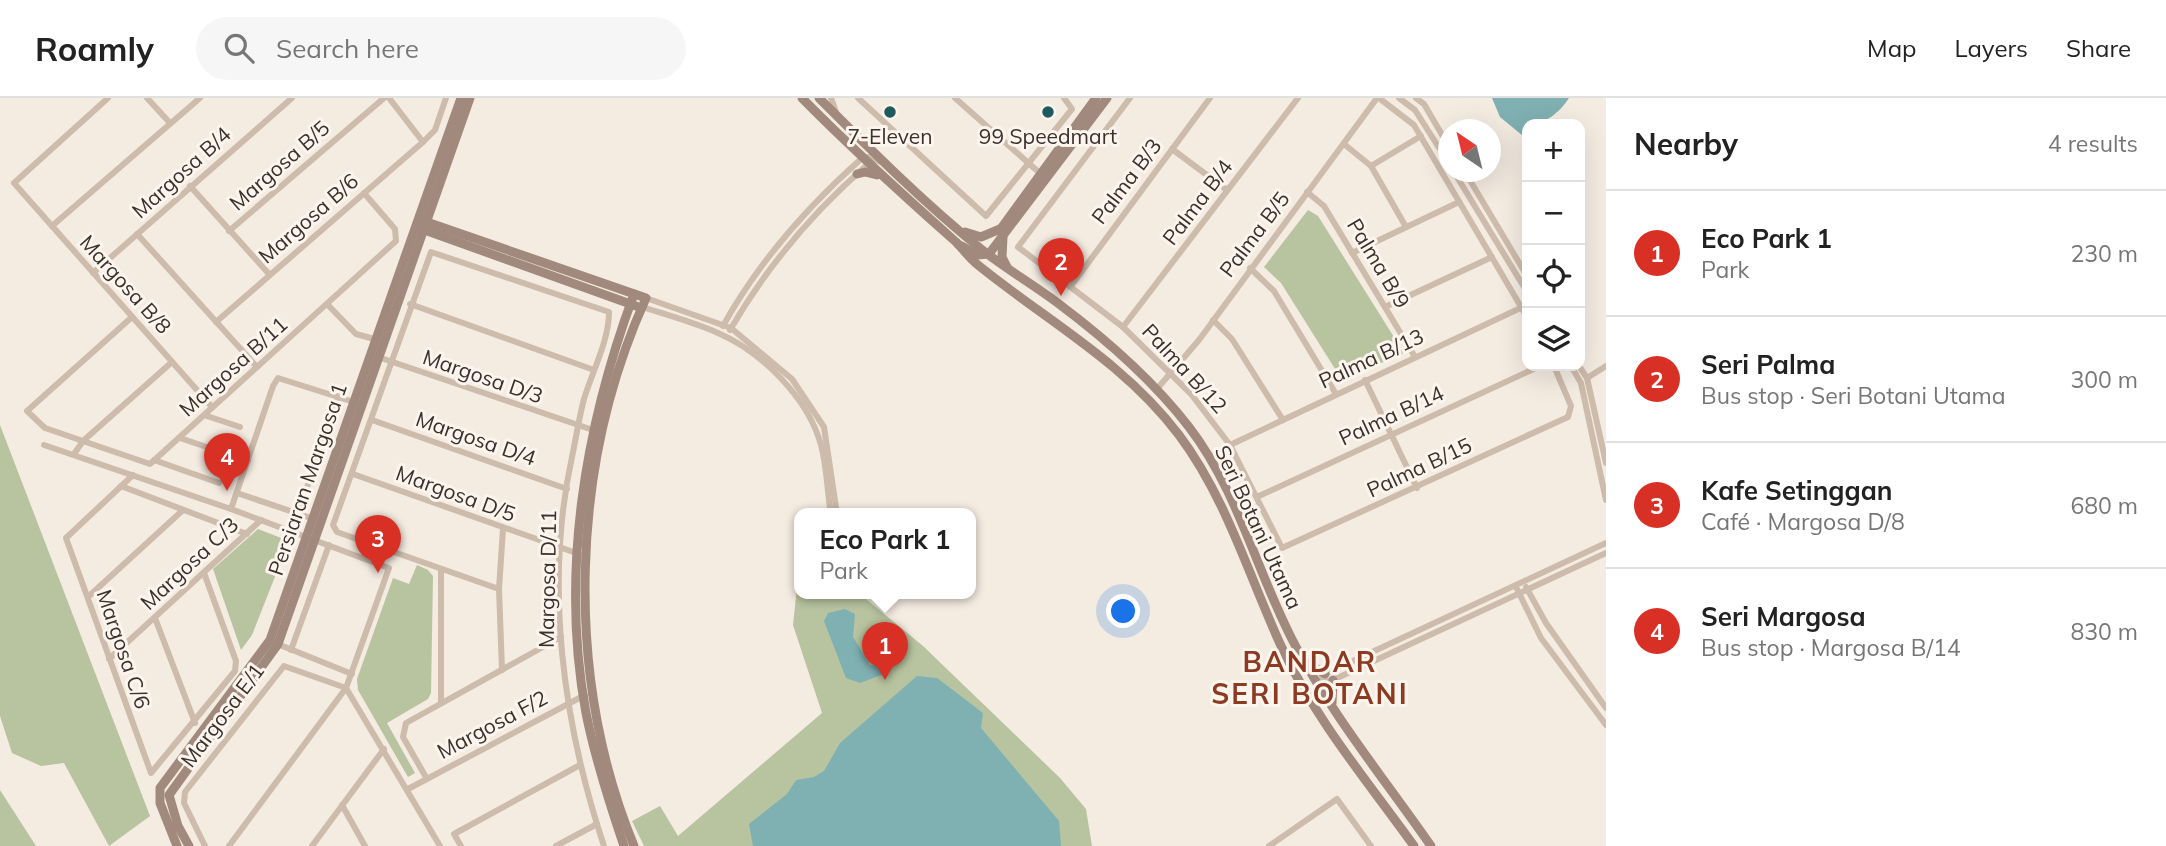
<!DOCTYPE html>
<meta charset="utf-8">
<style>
body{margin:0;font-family:Mulish,sans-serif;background:#f6f6f6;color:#222}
.controls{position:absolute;right:21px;top:21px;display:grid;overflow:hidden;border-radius:14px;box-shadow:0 7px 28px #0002}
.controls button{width:63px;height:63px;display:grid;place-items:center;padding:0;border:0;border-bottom:2px solid #e0e0e0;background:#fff;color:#222;font:35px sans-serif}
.compass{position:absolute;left:1438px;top:21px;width:63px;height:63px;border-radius:50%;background:#fff;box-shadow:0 7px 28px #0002;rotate:325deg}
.you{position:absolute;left:1124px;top:514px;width:24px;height:24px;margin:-18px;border:5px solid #fff;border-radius:50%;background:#1a73e8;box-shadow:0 0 0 10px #1a73e833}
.badge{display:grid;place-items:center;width:46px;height:46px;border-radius:50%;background:#d93025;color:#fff;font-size:23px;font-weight:700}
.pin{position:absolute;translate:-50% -58px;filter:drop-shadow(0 2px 4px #0008)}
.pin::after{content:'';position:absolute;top:37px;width:24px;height:21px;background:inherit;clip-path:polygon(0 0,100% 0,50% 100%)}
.popup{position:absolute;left:794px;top:410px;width:182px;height:91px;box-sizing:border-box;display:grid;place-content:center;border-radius:14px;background:#fff;filter:drop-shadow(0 2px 5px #0005);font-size:23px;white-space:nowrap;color:#767676}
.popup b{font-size:26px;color:#222}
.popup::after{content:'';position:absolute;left:50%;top:100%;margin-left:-14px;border:14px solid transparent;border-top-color:#fff}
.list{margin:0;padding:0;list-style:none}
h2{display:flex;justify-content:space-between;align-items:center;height:91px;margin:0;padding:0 28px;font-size:30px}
h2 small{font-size:23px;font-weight:400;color:#767676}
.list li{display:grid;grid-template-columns:46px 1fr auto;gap:21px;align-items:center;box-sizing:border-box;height:126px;padding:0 28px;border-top:2px solid #e0e0e0}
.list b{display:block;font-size:26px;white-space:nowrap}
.list p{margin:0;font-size:23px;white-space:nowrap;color:#767676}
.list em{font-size:23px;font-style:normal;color:#767676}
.icon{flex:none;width:38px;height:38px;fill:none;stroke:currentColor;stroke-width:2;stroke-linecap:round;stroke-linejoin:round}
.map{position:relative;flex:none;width:1606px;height:748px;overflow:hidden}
header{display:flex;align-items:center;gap:42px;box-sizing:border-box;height:98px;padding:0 35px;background:#fff;border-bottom:2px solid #e0e0e0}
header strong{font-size:33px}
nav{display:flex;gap:38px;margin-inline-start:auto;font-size:24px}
.search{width:490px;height:63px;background:#f6f6f6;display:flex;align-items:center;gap:18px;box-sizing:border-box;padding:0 24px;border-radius:38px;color:#767676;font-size:26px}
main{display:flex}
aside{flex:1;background:#fff}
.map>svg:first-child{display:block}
</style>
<header>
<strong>Roamly</strong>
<div class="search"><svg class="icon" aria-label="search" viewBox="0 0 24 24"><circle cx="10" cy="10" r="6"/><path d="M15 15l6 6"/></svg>Search here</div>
<nav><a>Map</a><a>Layers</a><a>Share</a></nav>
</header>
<main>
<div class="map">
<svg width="1606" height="748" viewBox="0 0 1606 748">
<rect width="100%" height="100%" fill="#f4ebe1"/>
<g fill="#b8c4a0">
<path d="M 1308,112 L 1318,118 L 1404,255 L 1342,282 L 1281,185 L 1264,169 Z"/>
<path d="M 0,327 L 150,718 L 109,748 L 64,665 L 41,668 L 12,655 L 0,618 Z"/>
<path d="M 258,431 L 289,443 L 252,537 L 241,552 L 213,471 Z"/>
<path d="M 417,467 L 428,472 L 433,478 L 431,595 L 428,601 L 387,625 L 415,675 L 408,679 L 358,592 L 357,581 L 393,480 L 409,486 Z"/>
<path d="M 799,470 L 799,496 L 860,496 L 923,548 L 1060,680 L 1086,711 L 1092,748 L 644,748 L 632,723 L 660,708 L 678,738 L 822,615 L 793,527 Z"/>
<path d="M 0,692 L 36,748 L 0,748 Z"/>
</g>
<g fill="#7fb0b2">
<path d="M 1492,0 L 1569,0 C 1559,15 1546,26 1527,26 L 1527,34 L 1523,38 L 1500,19 Z"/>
<path d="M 845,511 L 855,516 L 853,539 L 870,567 L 889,569 L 889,574 L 860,585 L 846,580 L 824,523 L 828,515 Z"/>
<path d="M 917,578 L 937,580 L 983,615 L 981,630 L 1059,723 L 1061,748 L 753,748 L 749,726 L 787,696 L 796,682 L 814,679 L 824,673 L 840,645 Z"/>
</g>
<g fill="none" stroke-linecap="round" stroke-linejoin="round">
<g stroke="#cdbbac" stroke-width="6">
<path d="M 108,0 L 14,85 L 212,309"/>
<path d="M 147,0 L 170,25"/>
<path d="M 389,0 L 423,44"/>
<path d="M 831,0 L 836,14"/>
<path d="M 858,0 L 986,118 L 1072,11 L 1064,0"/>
<path d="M 955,0 L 1043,78"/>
<path d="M 1130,0 L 1018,149 L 1123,229 L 1191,296 L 1230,347 L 1282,450 L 1568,319 L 1571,308 L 1554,268"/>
<path d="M 1379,0 L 1414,27 L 1527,219"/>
<path d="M 1399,0 L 1415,12 L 1448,64"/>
<path d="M 1416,0 L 1424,6 L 1448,47"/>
<path d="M 1344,46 L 1371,68 L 1406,129"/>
<path d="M 1172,51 L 1227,92"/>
<path d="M 1371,68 L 1421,38"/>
<path d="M 1454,74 L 1527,194"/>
<path d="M 1465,74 L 1527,178"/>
<path d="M 190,88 L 269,176"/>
<path d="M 1307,94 L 1324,108 L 1415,259"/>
<path d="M 52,128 L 200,0"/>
<path d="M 229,133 L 384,0"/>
<path d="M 137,136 L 257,269"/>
<path d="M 1352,155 L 1459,104"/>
<path d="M 1250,170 L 1274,193 L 1336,296"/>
<path d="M 93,175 L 292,0"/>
<path d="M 1071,188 L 1210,0"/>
<path d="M 646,200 L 731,230 L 792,281 L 824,329 L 837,416"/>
<path d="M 410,206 L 594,272"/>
<path d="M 328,207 L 356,236 L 374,241"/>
<path d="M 642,209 C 667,217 693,224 718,235 C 762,254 808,300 821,347 C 827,369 827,393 831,416"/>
<path d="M 1385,209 L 1492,159"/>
<path d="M 132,219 L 27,313 L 45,330 L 150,366 L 396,143 L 395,131 L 364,95"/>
<path d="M 1213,222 L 1232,241 L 1283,322"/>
<path d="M 216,224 L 423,44 L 435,32 L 446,0"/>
<path d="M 723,228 C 759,163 806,110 861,61 L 869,59 L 883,65"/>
<path d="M 1123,229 L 1298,0"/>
<path d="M 730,232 C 766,170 813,114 867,67 L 868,62"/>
<path d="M 378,259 L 593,332"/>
<path d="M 1571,268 L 1581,285 L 1606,402"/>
<path d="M 1579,268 L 1587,280 L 1606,365"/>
<path d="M 1587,280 L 1606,268"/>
<path d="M 1365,282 L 1417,390"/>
<path d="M 1156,292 L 1199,242 L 1377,0"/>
<path d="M 204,317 L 240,329"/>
<path d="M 372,322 L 567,391"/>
<path d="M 180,340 L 248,363"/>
<path d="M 44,347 L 231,411 L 389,470 L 346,590 L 229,748"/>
<path d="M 1230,347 L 1527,207"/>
<path d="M 74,356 L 83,343 L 172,264"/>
<path d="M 154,362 L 219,385"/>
<path d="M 353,376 L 579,456"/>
<path d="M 133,377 L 66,440 L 151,675 L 235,573 L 236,563 L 204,475"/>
<path d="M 121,388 L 247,436"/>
<path d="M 237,395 L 311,420"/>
<path d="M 1257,399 L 1540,268"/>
<path d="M 231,411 L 273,288 L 278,280 L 357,305"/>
<path d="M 298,416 L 338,298"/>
<path d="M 441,472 L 441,605"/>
<path d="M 1526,489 L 1546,525 L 1606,610"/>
<path d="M 499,491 L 337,434 L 333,427 L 431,154 L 609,214 C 609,243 592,274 584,301 C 579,320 576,340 572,359 C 544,487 563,625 604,748"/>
<path d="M 1517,491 L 1541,540 L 1606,627"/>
<path d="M 872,496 L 877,500 L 880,496"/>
<path d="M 88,499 L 183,412"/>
<path d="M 155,520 L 195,625"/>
<path d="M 275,545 L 352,576"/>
<path d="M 291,552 L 329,447"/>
<path d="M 109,561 L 261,422"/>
<path d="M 502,572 L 499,491 L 503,431"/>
<path d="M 1316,585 L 1325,576 L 1606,445"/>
<path d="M 1318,585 L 1333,582 L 1606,455"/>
<path d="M 427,681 L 403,639 L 406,625 L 561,539"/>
<path d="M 408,691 L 585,597"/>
<path d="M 342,707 L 365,748"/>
<path d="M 205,748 L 184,705 L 185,694 L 284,568 L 346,590 L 440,748"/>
<path d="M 312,748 L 384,651"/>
<path d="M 461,748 L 454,736 L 580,667"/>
<path d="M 556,748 L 597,726"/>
<path d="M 1269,748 L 1337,701 L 1371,748"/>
</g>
<g stroke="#a18a7d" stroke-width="9">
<path d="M 802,0 C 853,52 902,96 956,144 C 964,152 969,160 978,167 C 1047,223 1124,264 1179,337 C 1227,401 1249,479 1282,550 C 1316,622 1368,684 1414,748"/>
<path d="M 819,0 C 871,52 924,105 981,151 C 1006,171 1034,187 1059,206 C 1107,242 1152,281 1189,329 C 1239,394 1257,476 1295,547 C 1333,618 1385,682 1431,748"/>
<path d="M 857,76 L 865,74 L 877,77"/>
<path d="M 421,122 L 646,200 C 570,368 564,577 634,748"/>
<path d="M 419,130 L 636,208"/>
<path d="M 1000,132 L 1096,0"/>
<path d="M 965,134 L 981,139 L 1000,131"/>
<path d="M 1003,139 L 1002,159 L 1007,169"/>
<path d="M 962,148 L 977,157 L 989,156"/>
<path d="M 989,156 L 1107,0"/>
<path d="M 1306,564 L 1325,576"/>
<path d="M 1332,605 L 1333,582"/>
<path d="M 177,748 L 160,705 L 160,690 L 270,542 L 461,0"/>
<path d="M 189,748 L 178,728 L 169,697 L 278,546 L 470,0"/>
<path d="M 624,748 C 609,704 595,660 586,615 C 560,475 585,328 634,196"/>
</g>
</g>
<g fill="#1f5a5e" stroke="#fbf5ee" stroke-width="2.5">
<circle cx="890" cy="14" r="7"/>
<circle cx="1048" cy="14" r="7"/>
</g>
<g text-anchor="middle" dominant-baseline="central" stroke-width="6" stroke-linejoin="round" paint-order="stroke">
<g font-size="21" fill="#3b302b" stroke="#fbf5ee">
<text x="890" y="38">7-Eleven</text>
<text x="1048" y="38">99 Speedmart</text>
</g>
<g font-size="21" fill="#3b302b" stroke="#fbf5ee">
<text transform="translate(279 67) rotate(-41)">Margosa B/5</text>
<text transform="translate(181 74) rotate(-42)">Margosa B/4</text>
<text transform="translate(1126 83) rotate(-53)">Palma B/3</text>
<text transform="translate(1197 104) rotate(-53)">Palma B/4</text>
<text transform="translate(308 120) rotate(-41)">Margosa B/6</text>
<text transform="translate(1254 136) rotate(-53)">Palma B/5</text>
<text transform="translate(1379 165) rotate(59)">Palma B/9</text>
<text transform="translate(126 186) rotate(48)">Margosa B/8</text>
<text transform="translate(1371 260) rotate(-25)">Palma B/13</text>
<text transform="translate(233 268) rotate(-42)">Margosa B/11</text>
<text transform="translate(1185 270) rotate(47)">Palma B/12</text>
<text transform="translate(483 278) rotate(19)">Margosa D/3</text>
<text transform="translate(1391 317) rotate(-25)">Palma B/14</text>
<text transform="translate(476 340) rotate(19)">Margosa D/4</text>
<text transform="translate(1419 369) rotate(-25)">Palma B/15</text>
<text transform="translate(307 381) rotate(-71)">Persiaran Margosa 1</text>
<text transform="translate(456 395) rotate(20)">Margosa D/5</text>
<text transform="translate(1259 429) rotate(65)">Seri Botani Utama</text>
<text transform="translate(189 465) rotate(-43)">Margosa C/3</text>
<text transform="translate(547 481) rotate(-89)">Margosa D/11</text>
<text transform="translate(124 551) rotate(71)">Margosa C/6</text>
<text transform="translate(222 617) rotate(-53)">Margosa E/1</text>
<text transform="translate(492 626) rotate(-28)">Margosa F/2</text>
</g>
<g font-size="28" font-weight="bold" letter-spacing="2" fill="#8c3b22" stroke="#fbf5ee">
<text x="1310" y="563">BANDAR<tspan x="1310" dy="32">SERI BOTANI</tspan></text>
</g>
</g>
</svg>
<div class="controls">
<button>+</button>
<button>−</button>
<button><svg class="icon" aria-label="locate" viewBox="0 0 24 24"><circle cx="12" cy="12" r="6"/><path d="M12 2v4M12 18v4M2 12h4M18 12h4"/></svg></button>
<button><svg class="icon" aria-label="layers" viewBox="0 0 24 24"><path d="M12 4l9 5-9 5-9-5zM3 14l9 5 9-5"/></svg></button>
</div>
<svg class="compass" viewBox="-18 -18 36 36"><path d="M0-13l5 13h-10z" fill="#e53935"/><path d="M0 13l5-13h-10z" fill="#767676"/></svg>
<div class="you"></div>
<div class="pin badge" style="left:885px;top:582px">1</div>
<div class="popup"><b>Eco Park 1</b>Park</div>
<div class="pin badge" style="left:1061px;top:198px">2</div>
<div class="pin badge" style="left:378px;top:475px">3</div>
<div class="pin badge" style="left:227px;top:393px">4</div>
</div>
<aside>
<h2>Nearby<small>4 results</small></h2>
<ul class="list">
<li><span class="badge">1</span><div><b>Eco Park 1</b><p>Park</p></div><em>230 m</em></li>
<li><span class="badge">2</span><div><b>Seri Palma</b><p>Bus stop · Seri Botani Utama</p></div><em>300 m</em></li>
<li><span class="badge">3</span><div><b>Kafe Setinggan</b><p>Café · Margosa D/8</p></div><em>680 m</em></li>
<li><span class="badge">4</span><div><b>Seri Margosa</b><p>Bus stop · Margosa B/14</p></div><em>830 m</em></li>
</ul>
</aside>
</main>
